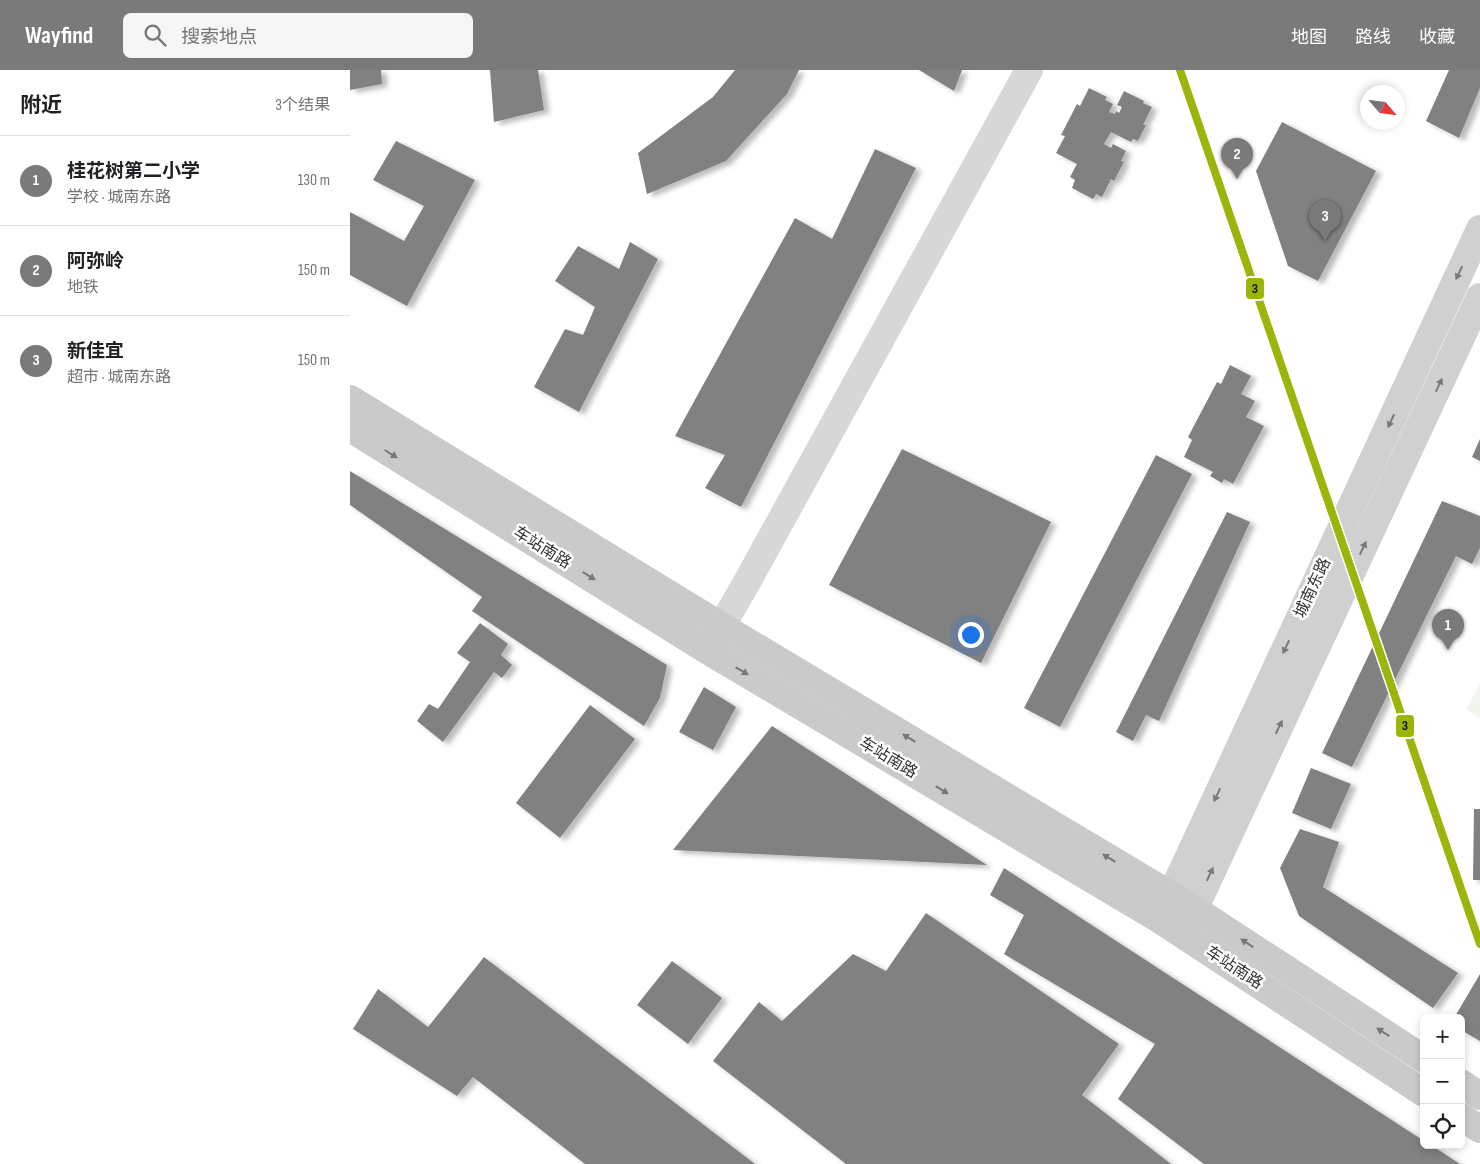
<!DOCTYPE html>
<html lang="zh">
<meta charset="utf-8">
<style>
body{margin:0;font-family:"Sofia Sans Condensed","Noto Sans SC",sans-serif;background:#f6f6f6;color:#202124}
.controls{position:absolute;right:15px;bottom:15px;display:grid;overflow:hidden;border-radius:8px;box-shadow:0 2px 8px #0003}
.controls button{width:45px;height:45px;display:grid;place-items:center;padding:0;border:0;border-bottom:1px solid #e0e0e0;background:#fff;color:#202124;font:25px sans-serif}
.compass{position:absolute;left:1010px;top:15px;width:45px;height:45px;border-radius:50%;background:#fff;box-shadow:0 2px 8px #0003;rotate:118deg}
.you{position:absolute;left:620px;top:564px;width:18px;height:18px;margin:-12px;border:4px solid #fff;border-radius:50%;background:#1a73e8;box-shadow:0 0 0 8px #1a73e833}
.badge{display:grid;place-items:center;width:32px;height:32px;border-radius:50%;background:#7a7a7a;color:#fff;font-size:16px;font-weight:700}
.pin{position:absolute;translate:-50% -41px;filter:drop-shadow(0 1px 2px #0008)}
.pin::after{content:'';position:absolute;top:26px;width:18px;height:15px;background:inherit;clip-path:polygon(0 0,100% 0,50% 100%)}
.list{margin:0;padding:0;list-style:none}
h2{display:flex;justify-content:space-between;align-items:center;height:65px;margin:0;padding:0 20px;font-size:21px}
h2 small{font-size:16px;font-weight:400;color:#757577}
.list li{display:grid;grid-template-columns:32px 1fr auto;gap:15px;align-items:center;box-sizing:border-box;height:90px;padding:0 20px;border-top:1px solid #e0e0e0}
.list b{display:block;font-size:19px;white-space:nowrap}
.list p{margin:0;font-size:16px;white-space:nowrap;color:#757577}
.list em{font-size:16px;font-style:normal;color:#757577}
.icon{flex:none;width:28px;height:28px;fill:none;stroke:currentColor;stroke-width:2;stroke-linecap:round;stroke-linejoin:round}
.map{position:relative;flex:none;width:1130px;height:1094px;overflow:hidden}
header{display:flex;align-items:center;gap:30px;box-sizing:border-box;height:70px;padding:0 25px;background:#7a7a7a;color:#fff}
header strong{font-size:24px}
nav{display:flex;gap:28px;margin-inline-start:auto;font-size:18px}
.search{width:350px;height:45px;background:#f6f6f6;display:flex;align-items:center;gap:12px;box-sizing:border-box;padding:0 18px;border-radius:8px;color:#757577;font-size:19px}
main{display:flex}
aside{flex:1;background:#fff}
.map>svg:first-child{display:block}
</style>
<header>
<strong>Wayfind</strong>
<div class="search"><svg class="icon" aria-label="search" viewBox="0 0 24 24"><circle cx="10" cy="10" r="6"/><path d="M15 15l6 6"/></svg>搜索地点</div>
<nav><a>地图</a><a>路线</a><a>收藏</a></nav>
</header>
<main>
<aside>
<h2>附近<small>3个结果</small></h2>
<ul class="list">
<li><span class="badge">1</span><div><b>桂花树第二小学</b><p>学校 · 城南东路</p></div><em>130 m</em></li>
<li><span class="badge">2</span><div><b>阿弥岭</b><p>地铁</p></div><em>150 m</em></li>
<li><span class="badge">3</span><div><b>新佳宜</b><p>超市 · 城南东路</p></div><em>150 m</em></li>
</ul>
</aside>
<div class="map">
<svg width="1130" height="1094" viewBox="0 0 1130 1094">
<defs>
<filter id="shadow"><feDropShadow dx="5.5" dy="3" stdDeviation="2.5" flood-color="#0004"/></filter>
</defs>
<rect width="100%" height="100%" fill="#fff"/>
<path fill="#f1f5ed" d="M 1130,614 L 1130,648 L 1116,640 Z"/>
<g fill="#818181" filter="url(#shadow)">
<path d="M 0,0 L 31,0 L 32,14 L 0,20 Z"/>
<path d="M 140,0 L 188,0 L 194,40 L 144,52 Z"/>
<path d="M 385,0 L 449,0 L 437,24 L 376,91 L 297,124 L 288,83 L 363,27 Z"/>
<path d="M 569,0 L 612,0 L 604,21 Z"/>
<path d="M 1099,0 L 1130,0 L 1130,18 L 1109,68 L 1076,51 Z"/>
<path d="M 739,18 L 757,27 L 755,30 L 763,34 L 759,42 L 765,44 L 766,41 L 769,43 L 772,37 L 767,35 L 774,21 L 794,31 L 793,33 L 802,37 L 793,55 L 796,55 L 788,71 L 783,69 L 781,72 L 761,62 L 754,74 L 761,78 L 763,74 L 776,81 L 771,91 L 774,92 L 764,111 L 761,109 L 752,127 L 746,124 L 743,129 L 722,118 L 725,110 L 720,107 L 727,94 L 706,83 L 715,66 L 711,65 L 727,34 L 730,36 Z"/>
<path d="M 932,52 L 1026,101 L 968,211 L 938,196 L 906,101 Z"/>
<path d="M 46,71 L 125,110 L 57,236 L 0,205 L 0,142 L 54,171 L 74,136 L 23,110 Z"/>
<path d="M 525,79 L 566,98 L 391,437 L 355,418 L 375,385 L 325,366 L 445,148 L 482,169 Z"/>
<path d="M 280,172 L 308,189 L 229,342 L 184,317 L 215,259 L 233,265 L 245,237 L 205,211 L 228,176 L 269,199 Z"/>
<path d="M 880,295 L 901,306 L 891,324 L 905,331 L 896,347 L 914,356 L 883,414 L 874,409 L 872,413 L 860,406 L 863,402 L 834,387 L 842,370 L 838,367 L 867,312 L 871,314 Z"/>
<path d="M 1130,369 L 1130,391 L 1122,387 Z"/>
<path d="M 552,379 L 701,452 L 631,593 L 479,515 Z"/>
<path d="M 806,385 L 842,404 L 710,657 L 674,638 Z"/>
<path d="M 0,401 L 317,595 L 310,628 L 294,656 L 122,541 L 132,527 L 0,435 Z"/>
<path d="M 1092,431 L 1130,446 L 1130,478 L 1122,494 L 1106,486 L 1002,697 L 972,683 Z"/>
<path d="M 877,442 L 900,452 L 809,651 L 796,645 L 783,671 L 766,662 Z"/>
<path d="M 130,553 L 158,574 L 151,585 L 162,595 L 152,608 L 144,602 L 93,672 L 67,651 L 79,634 L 88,639 L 120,592 L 107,583 Z"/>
<path d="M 354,617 L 386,637 L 363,680 L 329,662 Z"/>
<path d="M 240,635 L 285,669 L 210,768 L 166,733 Z"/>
<path d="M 422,656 L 637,795 L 323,780 Z"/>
<path d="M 961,698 L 1001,714 L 981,759 L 942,743 Z"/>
<path d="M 1124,739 L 1130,739 L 1130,810 L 1123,810 Z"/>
<path d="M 950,759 L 989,772 L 973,817 L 1108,903 L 1083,938 L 949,846 L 930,798 Z"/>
<path d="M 654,798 L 1074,1071 L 1074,1075 L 1081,1075 L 1110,1094 L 854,1094 L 768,1029 L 805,974 L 654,884 L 674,845 L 640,825 Z"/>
<path d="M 576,843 L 769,974 L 732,1025 L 821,1094 L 496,1094 L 363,991 L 409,932 L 432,951 L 503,884 L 536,901 Z"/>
<path d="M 134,887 L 405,1094 L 235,1094 L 123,1007 L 107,1026 L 3,959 L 28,919 L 78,957 Z"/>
<path d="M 322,891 L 372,928 L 338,974 L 287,935 Z"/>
<path d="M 1130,904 L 1130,971 L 1111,960 L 1111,948 L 1104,948 Z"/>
</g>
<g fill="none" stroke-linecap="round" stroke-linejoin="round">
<path stroke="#d7d7d7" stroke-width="28" d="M 360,576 L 397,512 L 679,0"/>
<g stroke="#d0d0d0" stroke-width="28">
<path d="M 811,847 L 1130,159"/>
<path d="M 834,861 L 1130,227"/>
</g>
<g stroke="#cacaca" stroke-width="28">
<path d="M 0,329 L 371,556 L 844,839 L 1074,989"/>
<path d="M 0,358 L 357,580 L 809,849 L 1074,1023"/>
<path d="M 1111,1013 L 1130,1026"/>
<path d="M 1111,1047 L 1130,1059"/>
</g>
<g stroke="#fff" stroke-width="11">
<path id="metro-1" d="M 830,0 L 1130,874"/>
</g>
<use href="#metro-1" stroke="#99b60a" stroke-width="8"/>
</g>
<defs><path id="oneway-solid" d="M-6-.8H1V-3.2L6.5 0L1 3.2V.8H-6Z" transform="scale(1.25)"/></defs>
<g fill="#7a7a7a">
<use href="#oneway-solid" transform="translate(1109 203) rotate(115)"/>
<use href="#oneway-solid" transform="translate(1089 315) rotate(-65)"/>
<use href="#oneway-solid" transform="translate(1041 351) rotate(115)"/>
<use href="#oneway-solid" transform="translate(1013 478) rotate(-65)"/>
<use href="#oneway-solid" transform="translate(936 577) rotate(115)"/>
<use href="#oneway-solid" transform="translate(929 657) rotate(-65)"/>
<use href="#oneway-solid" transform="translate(867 725) rotate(115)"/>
<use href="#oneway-solid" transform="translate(860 804) rotate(-65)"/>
</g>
<g fill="#777">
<use href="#oneway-solid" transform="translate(41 384) rotate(32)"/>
<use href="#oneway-solid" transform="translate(239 506) rotate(32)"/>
<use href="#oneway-solid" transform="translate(392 601) rotate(31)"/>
<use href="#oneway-solid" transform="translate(559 668) rotate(-149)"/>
<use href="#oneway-solid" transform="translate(592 720) rotate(31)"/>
<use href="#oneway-solid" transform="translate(759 788) rotate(-149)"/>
<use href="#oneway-solid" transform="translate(897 873) rotate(-147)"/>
<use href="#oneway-solid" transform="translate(1033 962) rotate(-147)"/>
</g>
<g text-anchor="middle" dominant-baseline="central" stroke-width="5" stroke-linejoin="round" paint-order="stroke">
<g font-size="16" fill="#333" stroke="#fff">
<text transform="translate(192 478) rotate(32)">车站南路</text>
<text transform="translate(963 518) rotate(-65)">城南东路</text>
<text transform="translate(538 688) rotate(31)">车站南路</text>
<text transform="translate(884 898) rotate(33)">车站南路</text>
</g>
</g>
<g stroke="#fff" stroke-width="2">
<rect x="895" y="207" width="20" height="23" rx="5" fill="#99b60a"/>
<rect x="1045" y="644" width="20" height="24" rx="5" fill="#99b60a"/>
</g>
<g font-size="14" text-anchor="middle" font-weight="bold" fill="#111">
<text x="905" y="223">3</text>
<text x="1055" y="660">3</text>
</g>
</svg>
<div class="controls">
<button>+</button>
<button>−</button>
<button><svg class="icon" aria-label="locate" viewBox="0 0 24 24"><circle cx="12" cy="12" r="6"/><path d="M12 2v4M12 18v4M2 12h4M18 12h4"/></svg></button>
</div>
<svg class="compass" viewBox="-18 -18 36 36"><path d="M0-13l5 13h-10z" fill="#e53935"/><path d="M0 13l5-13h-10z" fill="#757577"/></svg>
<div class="you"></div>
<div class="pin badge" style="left:1098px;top:580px">1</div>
<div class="pin badge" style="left:887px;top:109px">2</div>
<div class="pin badge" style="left:975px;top:171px">3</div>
</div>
</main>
